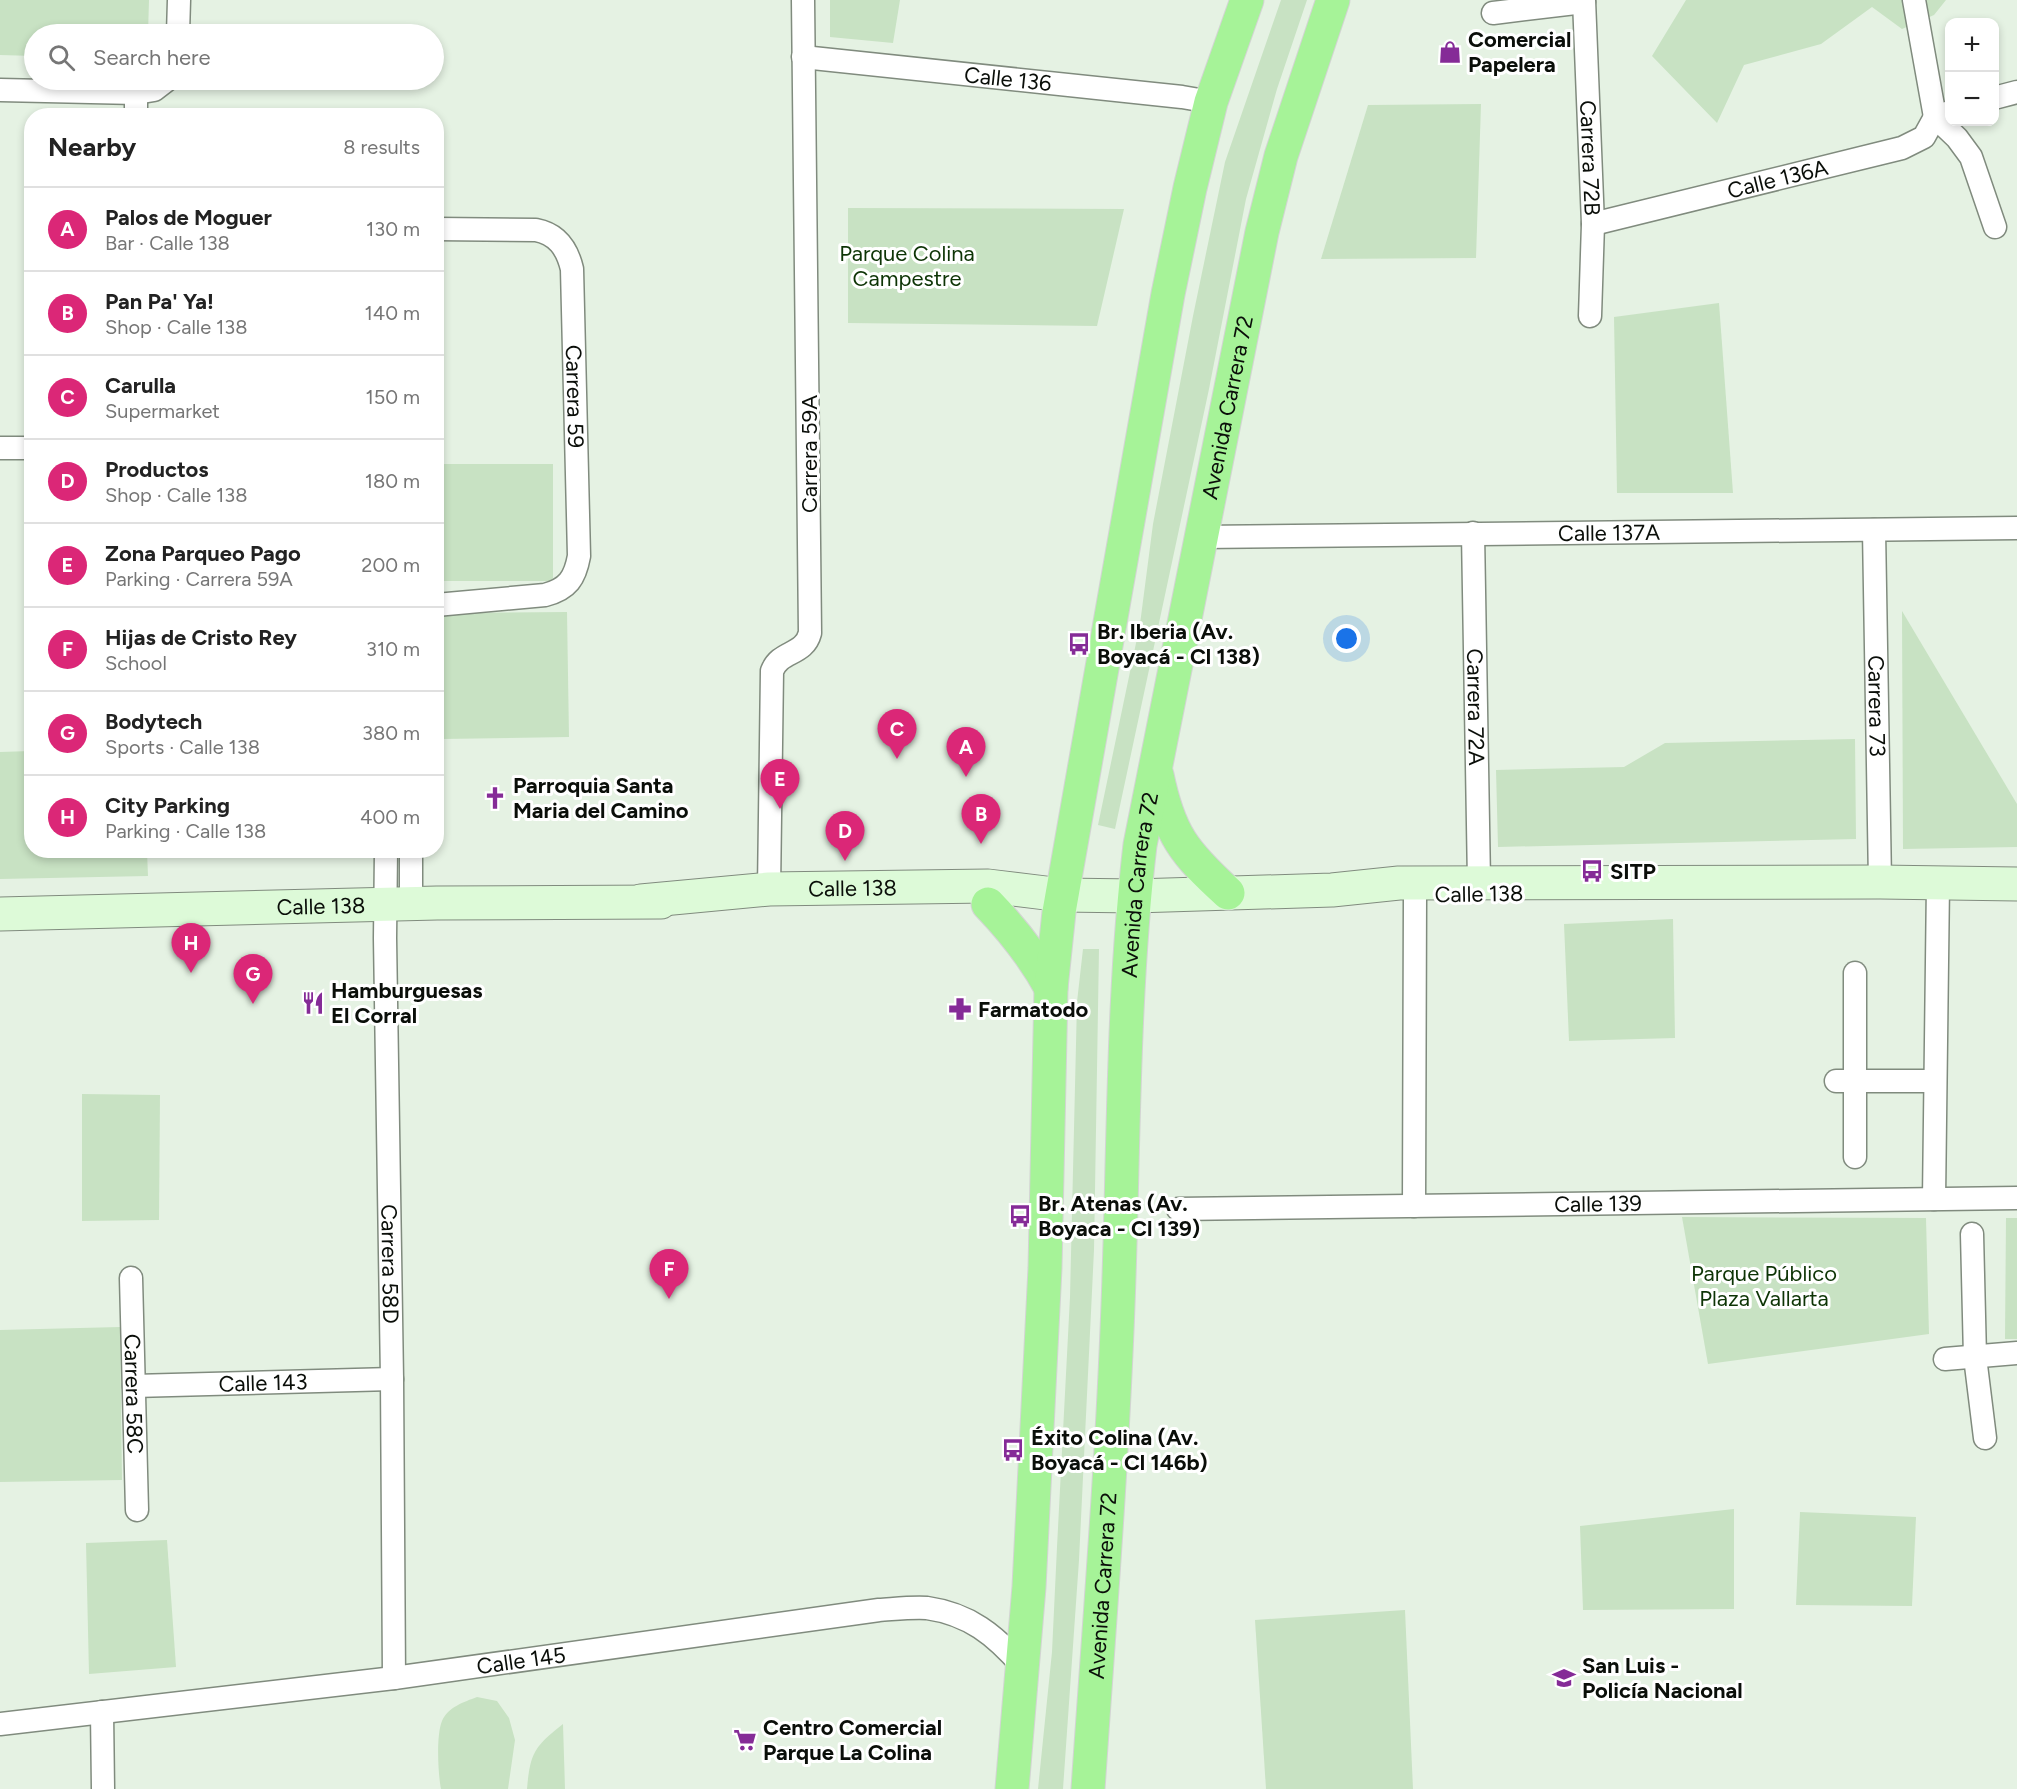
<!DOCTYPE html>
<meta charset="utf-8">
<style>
body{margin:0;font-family:Figtree,sans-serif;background:#f6f6f6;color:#222}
.controls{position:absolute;right:18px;top:18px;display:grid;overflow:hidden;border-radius:12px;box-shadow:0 3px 9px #0003}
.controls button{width:54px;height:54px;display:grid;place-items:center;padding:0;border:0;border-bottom:2px solid #e0e0e0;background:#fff;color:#222;font:30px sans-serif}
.you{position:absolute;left:1347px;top:639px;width:21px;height:21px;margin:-15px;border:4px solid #fff;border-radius:50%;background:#1a73e8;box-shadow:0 0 0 9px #1a73e833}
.badge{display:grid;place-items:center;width:39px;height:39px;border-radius:50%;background:#db2777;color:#fff;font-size:20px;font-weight:700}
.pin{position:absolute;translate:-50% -50px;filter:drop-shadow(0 2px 3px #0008)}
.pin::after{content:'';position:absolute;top:32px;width:21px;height:18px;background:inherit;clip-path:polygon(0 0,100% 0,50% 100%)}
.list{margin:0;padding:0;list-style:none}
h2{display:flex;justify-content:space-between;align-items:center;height:78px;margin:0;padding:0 24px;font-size:26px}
h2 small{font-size:20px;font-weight:400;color:#767676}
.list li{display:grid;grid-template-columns:39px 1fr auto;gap:18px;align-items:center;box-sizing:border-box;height:84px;padding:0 24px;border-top:2px solid #e0e0e0}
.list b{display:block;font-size:22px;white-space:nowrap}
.list p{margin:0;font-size:20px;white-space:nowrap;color:#767676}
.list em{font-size:20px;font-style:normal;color:#767676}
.icon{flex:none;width:33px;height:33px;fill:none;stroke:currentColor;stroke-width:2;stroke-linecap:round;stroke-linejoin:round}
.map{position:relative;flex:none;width:2017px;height:1789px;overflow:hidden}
.search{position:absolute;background:#fff;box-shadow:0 3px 9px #0003;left:24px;top:24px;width:420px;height:66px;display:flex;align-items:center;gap:15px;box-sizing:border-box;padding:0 21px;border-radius:33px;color:#767676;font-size:22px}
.panel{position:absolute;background:#fff;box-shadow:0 3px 9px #0003;left:24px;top:108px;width:420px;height:750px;border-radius:24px}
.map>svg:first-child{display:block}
</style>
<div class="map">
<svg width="2017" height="1789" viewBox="0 0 2017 1789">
<rect width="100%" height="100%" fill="#e5f2e3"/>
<g fill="#c8e2c3">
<path d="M 0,0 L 149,0 L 148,34 L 34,34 L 34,56 L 0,55 Z"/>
<path d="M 830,0 L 900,0 L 893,43 L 830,37 Z"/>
<path d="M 1281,0 L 1307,0 L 1277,89 L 1246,199 L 1209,389 L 1115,829 L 1098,825 L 1140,624 L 1153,524 L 1193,316 L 1225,162 Z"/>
<path d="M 1686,0 L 1946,0 L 1934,15 L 1902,29 L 1872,7 L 1821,44 L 1744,65 L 1717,123 L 1652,56 Z"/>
<path d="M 1481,104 L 1476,258 L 1321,259 L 1368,105 Z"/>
<path d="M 848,208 L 1124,209 L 1097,326 L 848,323 Z"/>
<path d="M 1719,303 L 1733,493 L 1617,493 L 1614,317 Z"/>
<path d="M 436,464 L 553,464 L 553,581 L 437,581 Z"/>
<path d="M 1902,611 L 2017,804 L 2017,847 L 1903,849 Z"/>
<path d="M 567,612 L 569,737 L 442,739 L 441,613 Z"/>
<path d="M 1855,739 L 1856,839 L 1498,847 L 1496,770 L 1624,767 L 1665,743 Z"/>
<path d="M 31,751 L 32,850 L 147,851 L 148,876 L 0,879 L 0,752 Z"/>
<path d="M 1673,919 L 1675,1038 L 1569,1041 L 1564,924 Z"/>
<path d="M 1083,949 L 1099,949 L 1094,1250 L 1079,1560 L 1063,1789 L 1038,1789 L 1052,1652 L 1057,1547 L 1070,1297 L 1077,1002 Z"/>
<path d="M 82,1094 L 160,1095 L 159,1220 L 82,1221 Z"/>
<path d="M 1682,1217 L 1926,1218 L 1929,1334 L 1708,1364 Z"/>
<path d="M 2006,1218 L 2017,1218 L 2017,1339 L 2005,1339 Z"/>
<path d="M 120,1327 L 122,1480 L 0,1482 L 0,1330 Z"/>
<path d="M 1734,1509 L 1734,1609 L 1583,1610 L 1580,1526 Z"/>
<path d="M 1800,1512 L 1916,1517 L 1912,1606 L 1796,1605 Z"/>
<path d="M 167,1540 L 176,1667 L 89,1674 L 86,1543 Z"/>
<path d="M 1405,1610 L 1413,1789 L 1266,1789 L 1255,1620 Z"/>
<path d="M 477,1697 L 497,1701 L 509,1718 L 515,1740 L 508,1789 L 441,1789 C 438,1774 436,1735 442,1721 C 448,1707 464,1702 477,1697 Z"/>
<path d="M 563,1724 L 565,1789 L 527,1789 C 530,1753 534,1747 563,1724 Z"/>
</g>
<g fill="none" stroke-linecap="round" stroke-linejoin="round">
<g stroke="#808b7e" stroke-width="25">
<g id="minor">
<path id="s1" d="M 1584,0 L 1593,224 L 1590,316"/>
<path d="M 1914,0 L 1935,117 L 1957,138 L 1971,157 L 1995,227"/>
<path d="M 1493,13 L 1584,2"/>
<path d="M 178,34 L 179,0"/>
<path id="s2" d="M 803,57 L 1182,97 L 1211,102"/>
<path d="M 0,90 L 136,93 L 154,90 L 167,80"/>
<path d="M 136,93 L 136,116"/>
<path d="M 1994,98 L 2017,92"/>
<path id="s3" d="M 1593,224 L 1902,148 L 1924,137 L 1935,117 L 1950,112"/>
<path id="s4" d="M 436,229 L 536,230 C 557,234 567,248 572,269 L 579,556 C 575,578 568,589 545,595 L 436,605"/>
<path d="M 0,448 L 32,448"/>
<path id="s5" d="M 1874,530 L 1880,882"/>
<path id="s6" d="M 1473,533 L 1479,882"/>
<path id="s7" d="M 1201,537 L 2017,528"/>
<path id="s8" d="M 386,850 L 385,938 L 392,1379 L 394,1678"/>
<path d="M 411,850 L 411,904"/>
<path d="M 769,889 L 772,671 C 780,650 804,656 810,633 L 803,0"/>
<path d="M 1836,1081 L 1935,1081"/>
<path d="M 1855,1157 L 1855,973"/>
<path d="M 1934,1199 L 1938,883"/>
<path d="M 1414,1206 L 1415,896"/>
<path id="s9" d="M 1178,1209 L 2017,1198"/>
<path d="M 1972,1234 L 1975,1357 L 1985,1438"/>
<path id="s10" d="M 131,1278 L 137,1510"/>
<path d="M 1945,1359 L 2017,1353"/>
<path id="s11" d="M 134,1386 L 392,1379"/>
<path d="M 102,1712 L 103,1789"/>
<path id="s12" d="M 0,1724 L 394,1678 L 879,1610 C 895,1609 912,1607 927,1608 C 969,1614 995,1635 1022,1666"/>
</g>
</g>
<g stroke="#808b7e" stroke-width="35">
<g id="secondary">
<path id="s13" d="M 641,901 L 769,889 L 988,886 L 1062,895 L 1135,896 L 1332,890 L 1399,883 L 1880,882 L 2017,884"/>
<path id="s14" d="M 0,914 L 437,903 L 661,902"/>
</g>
</g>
<g stroke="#d3d4d3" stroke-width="35">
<g id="trunk">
<path d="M 1157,775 C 1169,834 1184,853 1228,893"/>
<path d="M 988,904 C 1013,930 1034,957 1051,988"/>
<path d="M 1012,1789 L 1029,1587 L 1045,1268 L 1051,988 L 1059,912 L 1168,294 L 1190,188 L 1211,102 L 1247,0"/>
<path id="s15" d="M 1088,1789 C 1099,1628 1112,1467 1118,1305 C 1124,1151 1122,998 1140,845 L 1262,232 L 1281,156 L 1333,0"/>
</g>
</g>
<use href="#minor" stroke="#fff" stroke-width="22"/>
<use href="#secondary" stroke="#ddfad8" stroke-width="33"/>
<use href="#trunk" stroke="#a6f398" stroke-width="33"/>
</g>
<defs>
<g id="shop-bare" transform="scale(1.8)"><path d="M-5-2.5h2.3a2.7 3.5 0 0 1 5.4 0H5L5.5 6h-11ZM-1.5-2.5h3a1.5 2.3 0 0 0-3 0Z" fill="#852b97" stroke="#fff" stroke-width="2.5" paint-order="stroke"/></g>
<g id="bus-bare" transform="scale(1.8)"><path d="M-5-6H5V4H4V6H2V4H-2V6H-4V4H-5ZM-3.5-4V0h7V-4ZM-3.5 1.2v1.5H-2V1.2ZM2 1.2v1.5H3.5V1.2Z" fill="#852b97" stroke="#fff" stroke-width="2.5" paint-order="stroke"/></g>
<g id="church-bare" transform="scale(1.8)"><path d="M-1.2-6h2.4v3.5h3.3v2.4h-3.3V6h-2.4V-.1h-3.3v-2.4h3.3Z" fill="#852b97" stroke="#fff" stroke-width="2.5" paint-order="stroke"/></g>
<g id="restaurant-bare" transform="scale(1.8)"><path d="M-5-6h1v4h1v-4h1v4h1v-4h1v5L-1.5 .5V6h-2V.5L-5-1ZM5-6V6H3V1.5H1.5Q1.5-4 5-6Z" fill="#852b97" stroke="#fff" stroke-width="2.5" paint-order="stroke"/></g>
<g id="pharmacy-bare" transform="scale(1.8)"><path d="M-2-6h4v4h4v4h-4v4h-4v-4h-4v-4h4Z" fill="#852b97" stroke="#fff" stroke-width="2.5" paint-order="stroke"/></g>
<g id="school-bare" transform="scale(1.8)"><path d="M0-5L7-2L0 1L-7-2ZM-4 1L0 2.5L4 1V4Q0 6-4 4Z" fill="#852b97" stroke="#fff" stroke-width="2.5" paint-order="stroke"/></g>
<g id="supermarket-bare" transform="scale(1.8)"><path d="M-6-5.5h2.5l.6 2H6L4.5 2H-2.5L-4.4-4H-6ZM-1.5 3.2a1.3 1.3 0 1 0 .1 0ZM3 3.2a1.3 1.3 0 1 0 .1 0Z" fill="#852b97" stroke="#fff" stroke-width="2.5" paint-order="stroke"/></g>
</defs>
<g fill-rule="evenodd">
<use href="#shop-bare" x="1450" y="52"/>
<use href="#bus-bare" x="1079" y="644"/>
<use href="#church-bare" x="495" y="798"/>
<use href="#bus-bare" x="1592" y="871"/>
<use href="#restaurant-bare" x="313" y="1003"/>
<use href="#pharmacy-bare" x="960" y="1009"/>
<use href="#bus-bare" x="1020" y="1216"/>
<use href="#bus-bare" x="1013" y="1450"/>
<use href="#school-bare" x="1564" y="1678"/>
<use href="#supermarket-bare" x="745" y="1740"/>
</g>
<g text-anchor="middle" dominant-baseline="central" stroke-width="6" stroke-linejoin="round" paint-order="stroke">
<g font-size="22" font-weight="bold" fill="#0a0e09" stroke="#fff" text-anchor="start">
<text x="1468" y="39">Comercial<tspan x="1468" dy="25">Papelera</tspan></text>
<text x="1097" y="631">Br. Iberia (Av.<tspan x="1097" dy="25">Boyacá - Cl 138)</tspan></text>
<text x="513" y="785">Parroquia Santa<tspan x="513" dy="25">Maria del Camino</tspan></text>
<text x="1610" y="871">SITP</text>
<text x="331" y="990">Hamburguesas<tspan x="331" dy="25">El Corral</tspan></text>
<text x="978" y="1009">Farmatodo</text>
<text x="1038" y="1203">Br. Atenas (Av.<tspan x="1038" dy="25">Boyaca - Cl 139)</tspan></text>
<text x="1031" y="1437">Éxito Colina (Av.<tspan x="1031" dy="25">Boyacá - Cl 146b)</tspan></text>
<text x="1582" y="1665">San Luis -<tspan x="1582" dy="25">Policía Nacional</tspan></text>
<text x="763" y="1727">Centro Comercial<tspan x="763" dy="25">Parque La Colina</tspan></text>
</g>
<g font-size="22" fill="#0a0e09" stroke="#fff">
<text stroke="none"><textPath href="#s2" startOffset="206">Calle 136</textPath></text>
<text stroke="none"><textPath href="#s1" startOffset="158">Carrera 72B</textPath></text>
<text stroke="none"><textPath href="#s3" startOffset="190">Calle 136A</textPath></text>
<text stroke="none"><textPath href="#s4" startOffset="284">Carrera 59</textPath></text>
<text stroke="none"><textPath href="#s15" startOffset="1392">Avenida Carrera 72</textPath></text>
<text transform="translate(809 454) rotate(-90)">Carrera 59A</text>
<text stroke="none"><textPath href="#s7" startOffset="408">Calle 137A</textPath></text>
<text stroke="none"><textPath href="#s5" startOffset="176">Carrera 73</textPath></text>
<text stroke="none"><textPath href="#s6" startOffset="174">Carrera 72A</textPath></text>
<text stroke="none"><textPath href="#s15" startOffset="906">Avenida Carrera 72</textPath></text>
<text stroke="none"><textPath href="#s13" startOffset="212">Calle 138</textPath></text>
<text transform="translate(1479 894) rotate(-1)">Calle 138</text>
<text stroke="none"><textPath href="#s14" startOffset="321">Calle 138</textPath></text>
<text stroke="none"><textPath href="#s9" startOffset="420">Calle 139</textPath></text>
<text stroke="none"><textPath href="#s8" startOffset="414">Carrera 58D</textPath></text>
<text stroke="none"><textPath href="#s11" startOffset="129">Calle 143</textPath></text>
<text stroke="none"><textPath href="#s10" startOffset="116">Carrera 58C</textPath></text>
<text stroke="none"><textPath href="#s15" startOffset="204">Avenida Carrera 72</textPath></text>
<text stroke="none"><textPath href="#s12" startOffset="525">Calle 145</textPath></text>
</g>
<g font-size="22" fill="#0d3405" stroke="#fff">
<text x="907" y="253">Parque Colina<tspan x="907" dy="25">Campestre</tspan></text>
<text x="1764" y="1273">Parque Público<tspan x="1764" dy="25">Plaza Vallarta</tspan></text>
</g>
</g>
</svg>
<div class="controls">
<button>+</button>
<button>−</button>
</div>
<div class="you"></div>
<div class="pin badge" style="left:966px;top:777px">A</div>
<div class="pin badge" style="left:981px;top:844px">B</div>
<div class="pin badge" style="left:897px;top:759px">C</div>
<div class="pin badge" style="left:845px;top:861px">D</div>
<div class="pin badge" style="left:780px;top:809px">E</div>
<div class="pin badge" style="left:669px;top:1299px">F</div>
<div class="pin badge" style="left:253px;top:1004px">G</div>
<div class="pin badge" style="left:191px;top:973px">H</div>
<div class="search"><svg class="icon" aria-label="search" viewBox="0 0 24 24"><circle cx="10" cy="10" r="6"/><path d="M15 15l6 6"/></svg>Search here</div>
<section class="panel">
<h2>Nearby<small>8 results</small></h2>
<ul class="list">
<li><span class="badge">A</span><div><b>Palos de Moguer</b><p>Bar · Calle 138</p></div><em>130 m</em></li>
<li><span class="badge">B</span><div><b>Pan Pa' Ya!</b><p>Shop · Calle 138</p></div><em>140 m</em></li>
<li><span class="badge">C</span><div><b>Carulla</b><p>Supermarket</p></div><em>150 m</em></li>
<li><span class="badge">D</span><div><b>Productos</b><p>Shop · Calle 138</p></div><em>180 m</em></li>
<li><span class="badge">E</span><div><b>Zona Parqueo Pago</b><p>Parking · Carrera 59A</p></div><em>200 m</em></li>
<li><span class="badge">F</span><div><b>Hijas de Cristo Rey</b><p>School</p></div><em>310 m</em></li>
<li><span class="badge">G</span><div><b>Bodytech</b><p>Sports · Calle 138</p></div><em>380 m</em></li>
<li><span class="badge">H</span><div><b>City Parking</b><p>Parking · Calle 138</p></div><em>400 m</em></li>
</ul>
</section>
</div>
